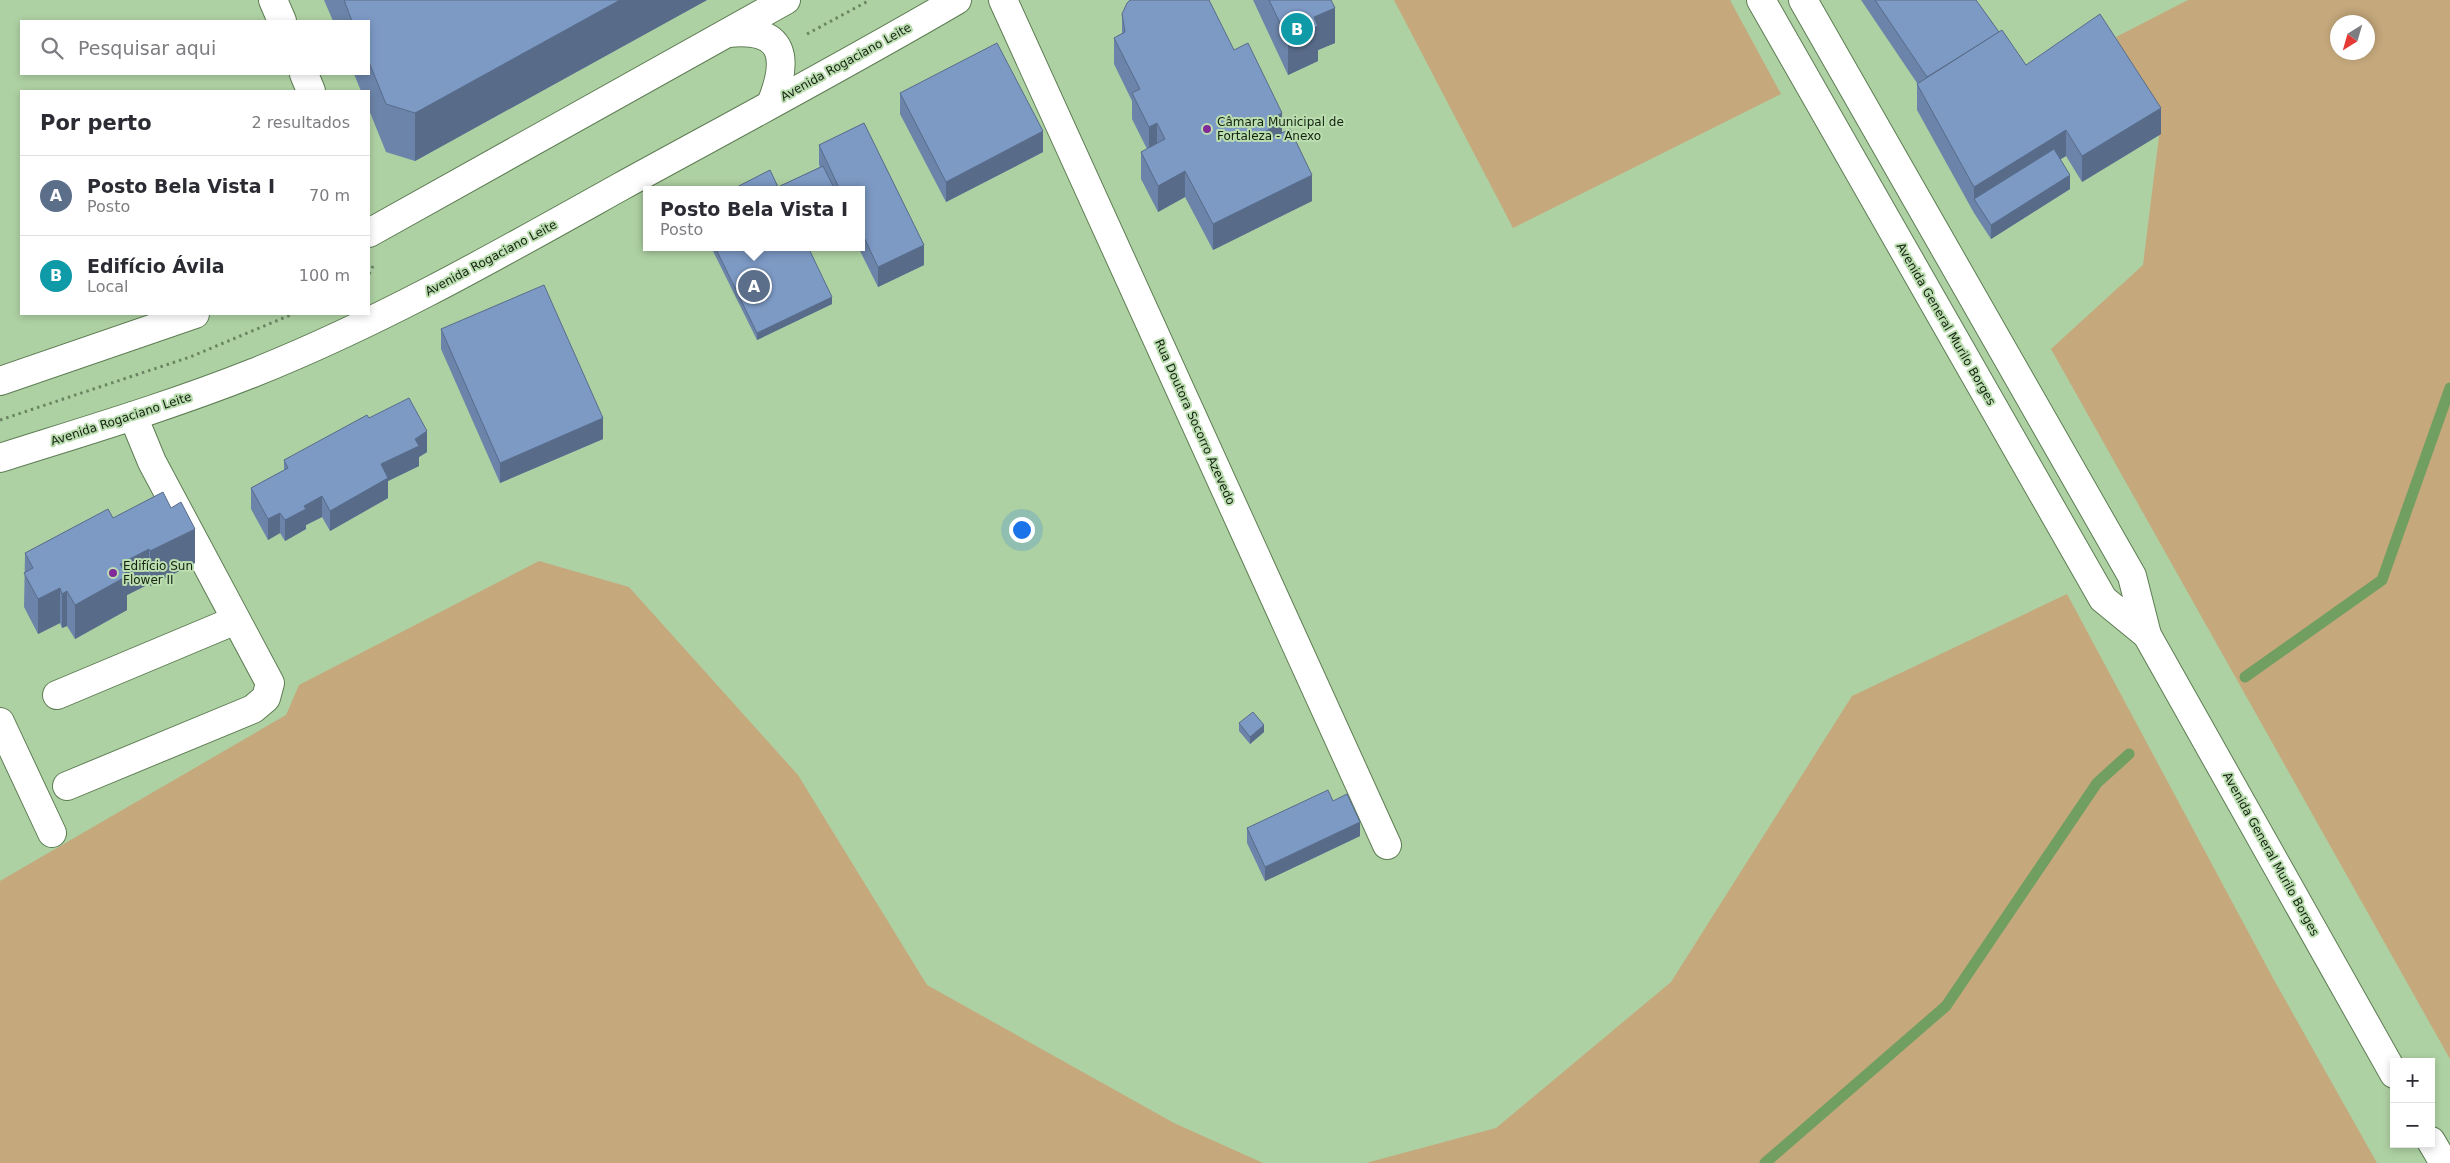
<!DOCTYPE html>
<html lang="pt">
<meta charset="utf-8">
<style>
body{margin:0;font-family:"DejaVu Sans",sans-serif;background:#f7f7f7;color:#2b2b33}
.controls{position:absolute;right:15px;bottom:15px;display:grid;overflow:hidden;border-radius:0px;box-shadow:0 2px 8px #0003}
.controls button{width:45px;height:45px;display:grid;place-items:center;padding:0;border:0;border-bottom:1px solid #e1e1e2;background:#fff;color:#2b2b33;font:25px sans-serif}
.compass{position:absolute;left:2330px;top:15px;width:45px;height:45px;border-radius:50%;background:#fff;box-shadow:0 2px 8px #0003;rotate:217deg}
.you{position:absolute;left:1021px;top:529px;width:18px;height:18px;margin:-12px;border:4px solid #fff;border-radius:50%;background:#1a73e8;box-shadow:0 0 0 8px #1a73e833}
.badge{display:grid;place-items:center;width:32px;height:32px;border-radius:50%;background:#7c3aed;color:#fff;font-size:16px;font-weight:700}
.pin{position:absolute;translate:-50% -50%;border:2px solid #fff;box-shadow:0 1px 5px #0006}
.popup{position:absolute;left:643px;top:186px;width:222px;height:65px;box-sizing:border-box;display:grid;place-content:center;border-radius:0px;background:#fff;filter:drop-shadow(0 1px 4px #0005);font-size:16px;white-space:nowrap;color:#7c7c81}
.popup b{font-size:19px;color:#2b2b33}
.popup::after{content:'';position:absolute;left:50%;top:100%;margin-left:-10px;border:10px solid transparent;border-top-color:#fff}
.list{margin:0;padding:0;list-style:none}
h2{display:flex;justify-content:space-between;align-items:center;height:65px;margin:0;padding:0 20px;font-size:21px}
h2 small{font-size:16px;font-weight:400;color:#7c7c81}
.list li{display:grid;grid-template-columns:32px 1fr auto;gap:15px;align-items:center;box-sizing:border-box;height:80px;padding:0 20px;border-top:1px solid #e1e1e2}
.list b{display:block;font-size:19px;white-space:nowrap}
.list p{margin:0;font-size:16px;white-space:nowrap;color:#7c7c81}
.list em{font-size:16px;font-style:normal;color:#7c7c81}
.icon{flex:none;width:28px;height:28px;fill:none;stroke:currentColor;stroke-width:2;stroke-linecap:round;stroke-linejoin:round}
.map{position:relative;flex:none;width:2450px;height:1163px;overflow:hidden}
.search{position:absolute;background:#fff;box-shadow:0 2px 8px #0003;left:20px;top:20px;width:350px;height:55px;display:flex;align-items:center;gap:12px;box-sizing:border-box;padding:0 18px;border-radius:0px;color:#7c7c81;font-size:19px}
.panel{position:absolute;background:#fff;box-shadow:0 2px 8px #0003;left:20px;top:90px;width:350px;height:225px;border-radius:0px}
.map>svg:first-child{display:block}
</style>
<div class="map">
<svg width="2450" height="1163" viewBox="0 0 2450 1163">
<rect width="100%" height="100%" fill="#aed1a3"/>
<g fill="#c5a87c" fill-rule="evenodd">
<path d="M 1394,0 L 1730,0 L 1781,94 L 1513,228 Z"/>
<path d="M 2188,0 L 2450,0 L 2450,1059 L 2051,349 L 2143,265 L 2160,128 L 2116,37 ZM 2338,22 L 2368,22 L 2368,52 L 2338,52 Z"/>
<path d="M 539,561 L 629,587 L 798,775 L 927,985 L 1174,1123 L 1263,1163 L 0,1163 L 0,881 L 286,715 L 299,685 Z"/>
<path d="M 2067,594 L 2274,980 L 2377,1163 L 1366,1163 L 1496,1128 L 1671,982 L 1852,696 Z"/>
</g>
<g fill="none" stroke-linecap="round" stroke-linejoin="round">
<g stroke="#719f62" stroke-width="11">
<path d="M 2245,677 L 2382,580 L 2450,388"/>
<path d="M 1765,1163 L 1946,1006 L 2097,783 L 2129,754"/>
</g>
<g stroke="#5d7d53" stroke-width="30">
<g id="minor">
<path d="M 273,0 L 282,21"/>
<path d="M 1003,0 L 1387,845"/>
<path d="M 304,74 L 311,91"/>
<path d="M 57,695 L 236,620"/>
<path d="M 0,722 L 52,833"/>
<path d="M 67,786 L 253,709 L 266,698 L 270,683 L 152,462 L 133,416"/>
</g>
</g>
<g stroke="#5d7d53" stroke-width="30">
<g id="major">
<path d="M 1761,0 L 2103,599 L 2147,635"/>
<path d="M 1803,0 L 2132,576 L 2147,635 L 2394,1074"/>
<path d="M 728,33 C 786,27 789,59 771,104"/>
<path d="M 369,233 L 786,0"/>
<path d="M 0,381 L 195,314"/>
<path d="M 0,458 C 85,431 170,406 253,373 C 381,322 500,254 620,187 C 733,125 846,65 957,0"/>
<path d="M 2431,1141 L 2444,1163"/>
</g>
</g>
<g stroke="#6b8563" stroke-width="3" stroke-dasharray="2.5 4" stroke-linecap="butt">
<path d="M 807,34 L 870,0"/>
<path d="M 369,274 L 373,266"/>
<path d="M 0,420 L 190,357 L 293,314"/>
</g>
<use href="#minor" stroke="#fff" stroke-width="28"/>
<use href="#major" stroke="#fff" stroke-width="28"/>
</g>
<g fill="#6c84a9">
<path d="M 324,0 L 707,0 L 415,161 L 386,152 L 369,110 L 369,91 L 361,91 L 354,74 L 369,74 L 369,21 L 333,21 Z"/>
<path d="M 1253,0 L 1331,0 L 1335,43 L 1318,50 L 1318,61 L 1288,75 Z"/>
<path d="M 1861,0 L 1976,0 L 1999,32 L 2026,65 L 2161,134 L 2082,182 L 2066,156 L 2060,159 L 2070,189 L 1991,239 L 1974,213 L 1917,110 L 1917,83 Z"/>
<path d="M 1122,14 L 1234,50 L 1282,132 L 1312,201 L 1213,250 L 1185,197 L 1158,212 L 1141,179 L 1141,152 L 1147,149 L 1132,119 L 1132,101 L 1114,64 L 1114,38 L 1122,33 Z"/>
<path d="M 900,93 L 1043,152 L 946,202 L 900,114 Z"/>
<path d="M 864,123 L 924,245 L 924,265 L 878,287 L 858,247 L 862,247 L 862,190 L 731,190 L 770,170 L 778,187 L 820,167 L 819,165 L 819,145 Z"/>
<path d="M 711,247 L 808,247 L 832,304 L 757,340 Z"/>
<path d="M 441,329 L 603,439 L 500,483 L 441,349 Z"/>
<path d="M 369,418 L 427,452 L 419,457 L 419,466 L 388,481 L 388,498 L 330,531 L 322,517 L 306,525 L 306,529 L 285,541 L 280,533 L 268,540 L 251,509 L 251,488 L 284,470 L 284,460 Z"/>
<path d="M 113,518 L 195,563 L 150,586 L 149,584 L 127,595 L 127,610 L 75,639 L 67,626 L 62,628 L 60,623 L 38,634 L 24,607 L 25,553 Z"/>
<path d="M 1239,723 L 1264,732 L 1250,744 L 1239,731 Z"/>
<path d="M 1333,801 L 1360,836 L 1265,881 L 1247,843 L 1247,828 Z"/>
</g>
<g fill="#586c8a">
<path d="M 620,0 L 707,0 L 415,161 L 415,113 Z"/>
<path d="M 1335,8 L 1335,43 L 1318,50 L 1318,61 L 1288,75 L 1288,40 L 1314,17 Z"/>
<path d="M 2161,108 L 2161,134 L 2082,182 L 2082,156 Z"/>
<path d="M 1282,113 L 1282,139 L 1272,144 L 1266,131 L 1268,120 Z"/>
<path d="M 1157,123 L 1157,149 L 1149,153 L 1149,127 Z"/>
<path d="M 2066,130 L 2066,156 L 1981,209 L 1974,199 L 1974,213 L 1974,187 Z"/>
<path d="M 1043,131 L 1043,152 L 946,202 L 946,182 Z"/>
<path d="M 1185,171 L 1185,197 L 1158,212 L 1158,186 Z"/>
<path d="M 1312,175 L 1312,201 L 1213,250 L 1213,224 Z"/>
<path d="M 2070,175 L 2070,189 L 1991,239 L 1991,225 Z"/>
<path d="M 924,245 L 924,265 L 878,287 L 878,267 Z"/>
<path d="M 832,297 L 832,304 L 757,340 L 757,333 Z"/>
<path d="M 603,418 L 603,439 L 500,483 L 500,463 Z"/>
<path d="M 427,431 L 427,452 L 419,457 L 419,466 L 388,481 L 388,498 L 330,531 L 330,511 L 381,464 L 415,439 Z"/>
<path d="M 322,496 L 322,517 L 306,525 L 306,529 L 285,541 L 285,520 L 304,506 Z"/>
<path d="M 280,513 L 280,533 L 268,540 L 268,519 Z"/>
<path d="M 195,529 L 195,563 L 150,586 L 150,551 Z"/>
<path d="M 149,549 L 149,584 L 127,595 L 127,610 L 75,639 L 75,605 L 120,564 Z"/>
<path d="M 60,588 L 60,623 L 38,634 L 38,599 Z"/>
<path d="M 67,591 L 67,626 L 62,628 L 62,594 Z"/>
<path d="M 1264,725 L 1264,732 L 1250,744 L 1250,737 Z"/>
<path d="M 1360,822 L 1360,836 L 1265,881 L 1265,867 Z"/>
</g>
<g fill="#7d9ac5" stroke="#586c8a">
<path d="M 344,0 L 620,0 L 415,113 L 386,104 L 369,62 L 369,21 L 352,21 Z"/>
<path d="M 1130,0 L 1209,0 L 1234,50 L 1248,43 L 1282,113 L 1268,120 L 1272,128 L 1266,131 L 1269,139 L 1290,129 L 1312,175 L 1213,224 L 1185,171 L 1158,186 L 1141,152 L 1165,139 L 1157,123 L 1149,127 L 1132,93 L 1140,89 L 1114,38 L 1125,32 L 1122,14 L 1127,3 Z"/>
<path d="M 1269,0 L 1331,0 L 1335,8 L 1314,17 L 1318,26 L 1288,40 Z"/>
<path d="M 1875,0 L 1976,0 L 1999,32 L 1927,77 Z"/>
<path d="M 2100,14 L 2161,108 L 2082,156 L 2066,130 L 1974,187 L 1917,84 L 2002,30 L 2026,65 Z"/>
<path d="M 997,43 L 1043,131 L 946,182 L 900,93 Z"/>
<path d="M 864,123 L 924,245 L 878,267 L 862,233 L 862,190 L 840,190 L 819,145 Z"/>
<path d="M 2054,149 L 2070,175 L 1991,225 L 1974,199 Z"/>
<path d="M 823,166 L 835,190 L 731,190 L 770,170 L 778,187 Z"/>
<path d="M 715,247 L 808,247 L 832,297 L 757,333 Z"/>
<path d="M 544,285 L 603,418 L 500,463 L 441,329 Z"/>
<path d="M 409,398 L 427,431 L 415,439 L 419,446 L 381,464 L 388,478 L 330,511 L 322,496 L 304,506 L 306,509 L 285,520 L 280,513 L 268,519 L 251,488 L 288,468 L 284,460 L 367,415 L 369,418 Z"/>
<path d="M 163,492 L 171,508 L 181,502 L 195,529 L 150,551 L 149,549 L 120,564 L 127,576 L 75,605 L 67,591 L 62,594 L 60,588 L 38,599 L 24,573 L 33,568 L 25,553 L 108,509 L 113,518 Z"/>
<path d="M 1253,712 L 1264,725 L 1250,737 L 1239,723 Z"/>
<path d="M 1328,790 L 1333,801 L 1347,794 L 1360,822 L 1265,867 L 1247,828 Z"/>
</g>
<g fill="#812a98" stroke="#bbdeb0" stroke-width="2">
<circle cx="1207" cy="129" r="5"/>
<circle cx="113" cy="573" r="5"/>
</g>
<g text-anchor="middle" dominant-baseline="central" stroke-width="4" stroke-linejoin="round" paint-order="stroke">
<g font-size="12" fill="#142110" stroke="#bbdeb0">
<text transform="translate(846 62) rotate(-29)">Avenida Rogaciano Leite</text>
<text transform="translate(491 258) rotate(-28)">Avenida Rogaciano Leite</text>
<text transform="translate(1946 324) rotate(60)">Avenida General Murilo Borges</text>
<text transform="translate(121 419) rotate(-18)">Avenida Rogaciano Leite</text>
<text transform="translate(1195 422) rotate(66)">Rua Doutora Socorro Azevedo</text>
<text transform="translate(2271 854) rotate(61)">Avenida General Murilo Borges</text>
</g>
<g font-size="12" fill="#142110" stroke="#bbdeb0" text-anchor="start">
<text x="1217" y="122">Câmara Municipal de<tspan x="1217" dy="14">Fortaleza - Anexo</tspan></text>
<text x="123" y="566">Edifício Sun<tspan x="123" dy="14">Flower II</tspan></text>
</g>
</g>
</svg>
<div class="controls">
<button>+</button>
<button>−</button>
</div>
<svg class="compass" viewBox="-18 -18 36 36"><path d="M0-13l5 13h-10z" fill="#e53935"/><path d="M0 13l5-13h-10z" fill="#7c7c81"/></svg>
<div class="you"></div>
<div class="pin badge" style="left:754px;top:286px;background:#5c6f8a">A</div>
<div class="popup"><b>Posto Bela Vista I</b>Posto</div>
<div class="pin badge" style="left:1297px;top:29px;background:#0f9aa8">B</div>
<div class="search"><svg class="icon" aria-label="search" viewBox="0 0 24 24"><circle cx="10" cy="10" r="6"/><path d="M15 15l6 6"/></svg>Pesquisar aqui</div>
<section class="panel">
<h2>Por perto<small>2 resultados</small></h2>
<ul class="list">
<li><span class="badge" style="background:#5c6f8a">A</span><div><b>Posto Bela Vista I</b><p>Posto</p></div><em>70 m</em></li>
<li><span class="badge" style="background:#0f9aa8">B</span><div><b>Edifício Ávila</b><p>Local</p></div><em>100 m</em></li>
</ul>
</section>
</div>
